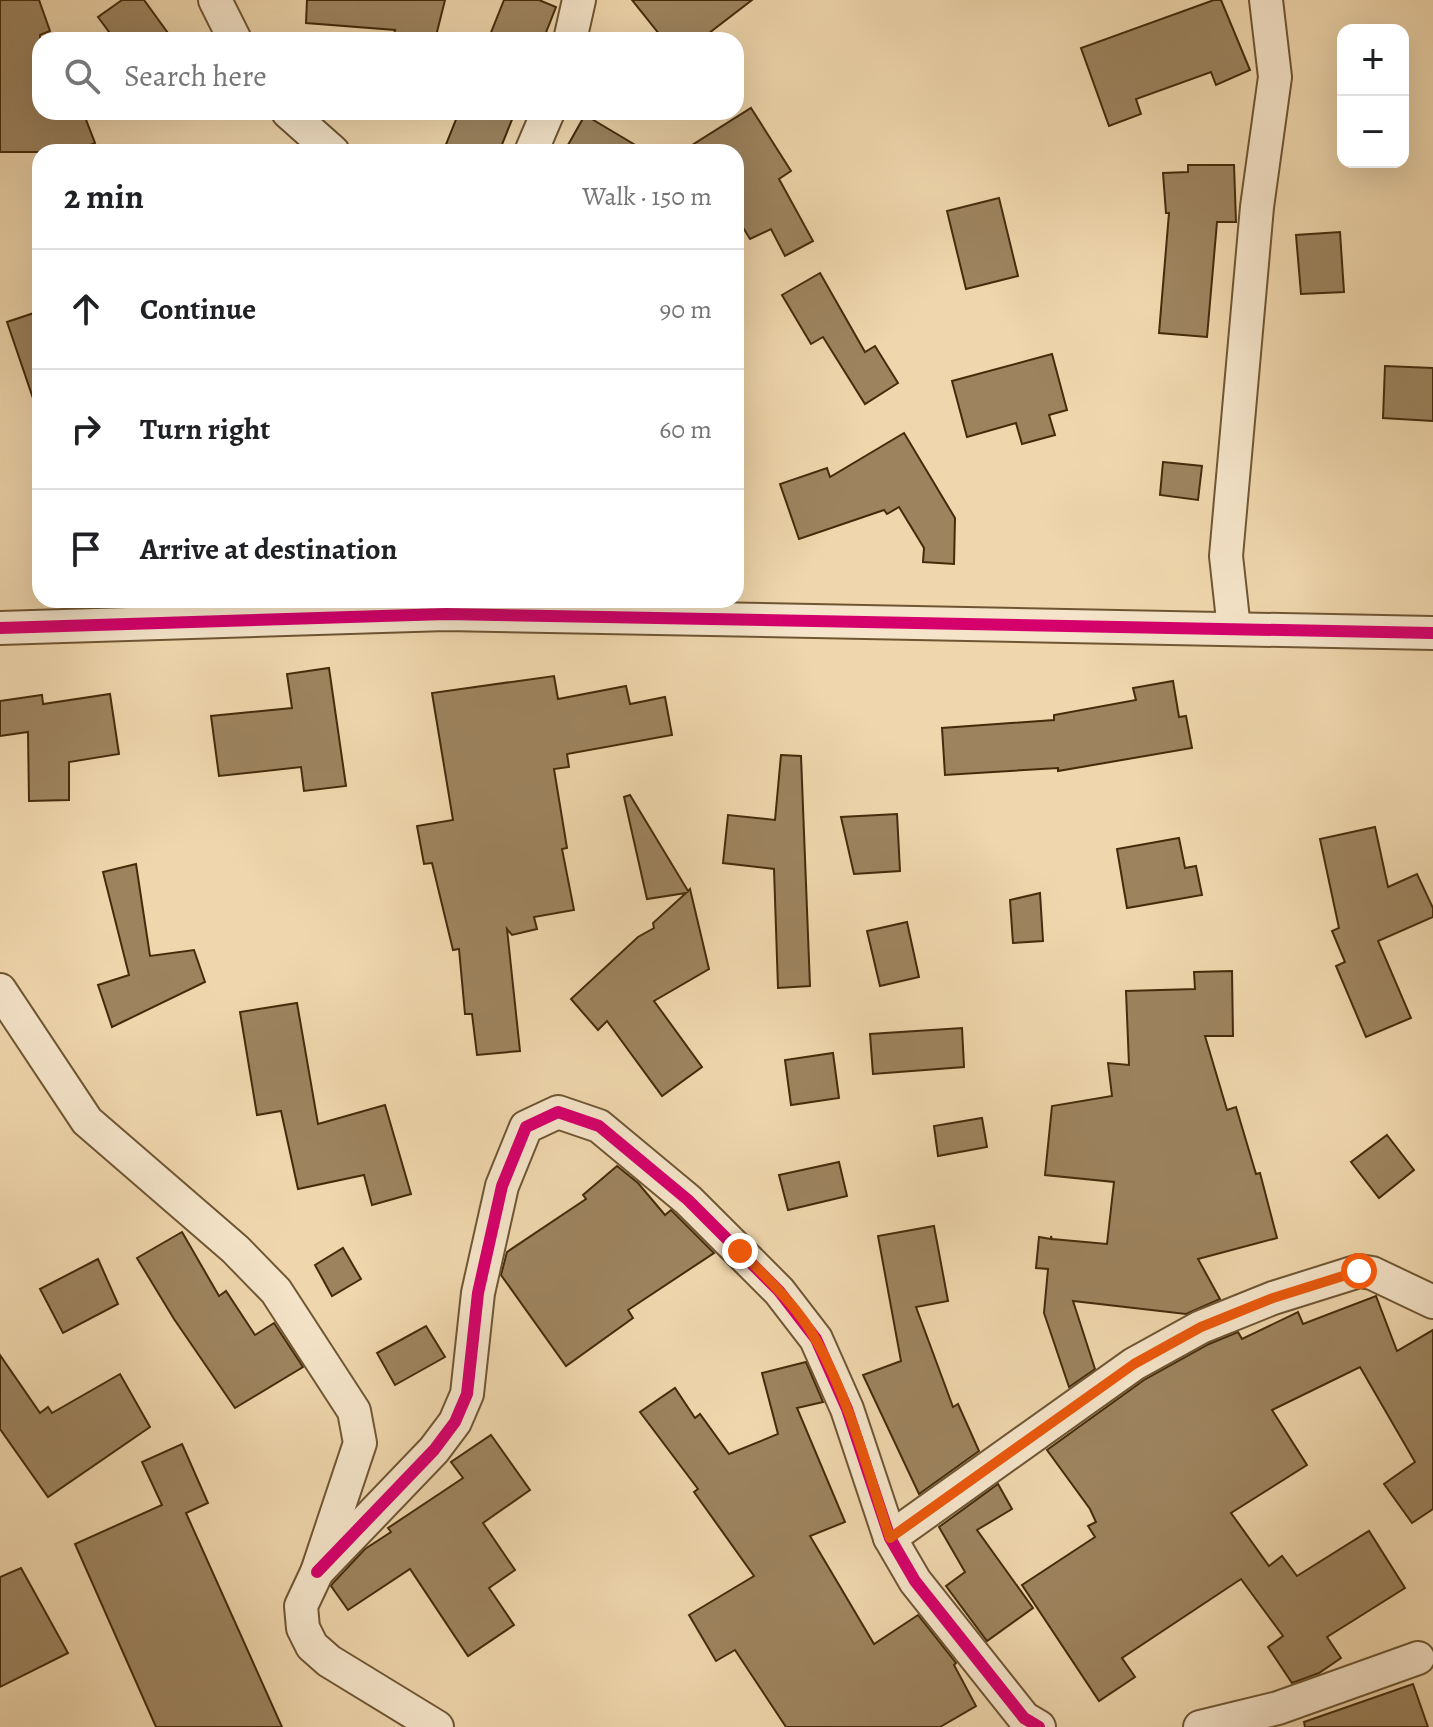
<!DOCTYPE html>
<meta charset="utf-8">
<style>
body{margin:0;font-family:Alegreya,serif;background:#f6f6f6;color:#202124}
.controls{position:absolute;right:24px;top:24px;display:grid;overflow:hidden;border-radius:16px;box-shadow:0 8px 32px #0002}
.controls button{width:72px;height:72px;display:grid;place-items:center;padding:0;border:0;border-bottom:2px solid #e0e0e0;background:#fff;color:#202124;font:40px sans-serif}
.stop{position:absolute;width:24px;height:24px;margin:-18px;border:6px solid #ea580c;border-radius:50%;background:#fff}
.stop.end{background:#ea580c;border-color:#fff;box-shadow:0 2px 8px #0008}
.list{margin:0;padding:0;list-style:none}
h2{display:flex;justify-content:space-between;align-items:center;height:104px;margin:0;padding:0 32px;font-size:34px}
h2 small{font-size:26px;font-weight:400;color:#757577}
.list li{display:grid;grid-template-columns:52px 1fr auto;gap:24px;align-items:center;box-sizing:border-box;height:120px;padding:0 32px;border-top:2px solid #e0e0e0}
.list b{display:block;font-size:30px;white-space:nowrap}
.list em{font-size:26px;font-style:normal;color:#757577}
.icon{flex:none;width:44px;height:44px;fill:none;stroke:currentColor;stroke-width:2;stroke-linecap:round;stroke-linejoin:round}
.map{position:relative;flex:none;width:1433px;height:1727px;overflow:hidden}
.search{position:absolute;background:#fff;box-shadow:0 8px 32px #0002;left:32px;top:32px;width:712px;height:88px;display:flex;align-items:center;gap:20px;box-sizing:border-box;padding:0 28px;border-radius:24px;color:#757577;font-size:30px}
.panel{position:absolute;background:#fff;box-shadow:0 8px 32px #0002;left:32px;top:144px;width:712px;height:464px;border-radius:24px}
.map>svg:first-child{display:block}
</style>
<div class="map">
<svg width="1433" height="1727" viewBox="0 0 1433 1727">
<rect width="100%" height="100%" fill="#efd6ac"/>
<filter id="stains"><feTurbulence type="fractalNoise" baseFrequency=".0025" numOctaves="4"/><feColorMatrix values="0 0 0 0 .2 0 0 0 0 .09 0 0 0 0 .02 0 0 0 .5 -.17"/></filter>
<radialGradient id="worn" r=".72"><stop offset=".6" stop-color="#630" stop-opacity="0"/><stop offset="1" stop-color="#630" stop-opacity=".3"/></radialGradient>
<g fill="#9d845f" stroke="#442c0b" stroke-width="2">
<path d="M 0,0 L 39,0 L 50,31 L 40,35 L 40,112 L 83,112 L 95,143 L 73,152 L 0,152 Z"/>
<path d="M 122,0 L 144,0 L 173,40 L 115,40 L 98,17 Z"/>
<path d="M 307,0 L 445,0 L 435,40 L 393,40 L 395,30 L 306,23 Z"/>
<path d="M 504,0 L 539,0 L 556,7 L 543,40 L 488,40 Z"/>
<path d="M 632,0 L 752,0 L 700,40 L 664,40 Z"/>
<path d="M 1214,0 L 1221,0 L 1250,70 L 1216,85 L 1211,72 L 1136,99 L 1141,114 L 1109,126 L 1081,48 Z"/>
<path d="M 751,108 L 791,171 L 779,179 L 813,241 L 785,256 L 771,229 L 750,239 L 736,216 L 736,152 L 681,152 Z"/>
<path d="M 459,112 L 515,112 L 499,152 L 443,152 Z"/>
<path d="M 585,115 L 647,152 L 564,152 Z"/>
<path d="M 1188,165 L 1234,165 L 1236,222 L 1217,222 L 1207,337 L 1159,333 L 1169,213 L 1166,213 L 1163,173 L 1188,172 Z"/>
<path d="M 999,198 L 1018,276 L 966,289 L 947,211 Z"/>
<path d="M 1340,232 L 1344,292 L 1301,294 L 1296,235 Z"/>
<path d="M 820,273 L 865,352 L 875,346 L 898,383 L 865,404 L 823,337 L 811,344 L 782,295 Z"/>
<path d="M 40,311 L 40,403 L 35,404 L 7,322 Z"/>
<path d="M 1052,354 L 1067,410 L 1049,415 L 1055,435 L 1022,444 L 1016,423 L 967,437 L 952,381 Z"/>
<path d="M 1385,366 L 1433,368 L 1433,421 L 1383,418 Z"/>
<path d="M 904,433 L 955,518 L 954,564 L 923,562 L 924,548 L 899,507 L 887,514 L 884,510 L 799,539 L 780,484 L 827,468 L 830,477 Z"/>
<path d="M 1163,462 L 1202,466 L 1198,500 L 1160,495 Z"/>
<path d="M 329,668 L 346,786 L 304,791 L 301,767 L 219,776 L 211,716 L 292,708 L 287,674 Z"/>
<path d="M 554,676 L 558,699 L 626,686 L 630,704 L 665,697 L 672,735 L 567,754 L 569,767 L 554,769 L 567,848 L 562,849 L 574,910 L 534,917 L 537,929 L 512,935 L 507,929 L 520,1051 L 477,1055 L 472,1014 L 465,1014 L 459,949 L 453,950 L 432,863 L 424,864 L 417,826 L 453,820 L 432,693 Z"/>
<path d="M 1173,681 L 1179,717 L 1186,716 L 1192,748 L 1058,771 L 1058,768 L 945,775 L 942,728 L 1054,720 L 1054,715 L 1136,700 L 1133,688 Z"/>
<path d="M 110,694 L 119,754 L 69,762 L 69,800 L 29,801 L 28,732 L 0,736 L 0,701 L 42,695 L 43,704 Z"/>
<path d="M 781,755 L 801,756 L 810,986 L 778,988 L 774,869 L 723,863 L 728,815 L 775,820 Z"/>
<path d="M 630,795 L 688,891 L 690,889 L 709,969 L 654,1001 L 702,1067 L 662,1096 L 607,1021 L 598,1030 L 571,999 L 638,937 L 654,928 L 653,923 L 686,893 L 647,899 L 624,797 Z"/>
<path d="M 897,814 L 900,871 L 854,874 L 841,817 Z"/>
<path d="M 1375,827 L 1388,887 L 1417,874 L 1433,908 L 1433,917 L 1378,941 L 1411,1018 L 1366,1037 L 1336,966 L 1345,962 L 1332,931 L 1339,928 L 1320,839 Z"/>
<path d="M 1179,838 L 1185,868 L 1196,866 L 1202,895 L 1127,908 L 1117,849 Z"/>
<path d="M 136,864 L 150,956 L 194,950 L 205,982 L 112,1027 L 98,985 L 129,975 L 103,872 Z"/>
<path d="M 1040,893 L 1043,941 L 1013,943 L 1010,900 Z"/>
<path d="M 907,922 L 919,977 L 880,986 L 867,931 Z"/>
<path d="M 1232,971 L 1233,1036 L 1205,1036 L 1227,1110 L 1236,1107 L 1256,1174 L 1260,1173 L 1277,1238 L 1198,1259 L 1220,1299 L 1186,1314 L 1073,1301 L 1095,1369 L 1069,1387 L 1044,1313 L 1048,1269 L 1036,1268 L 1039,1237 L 1051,1239 L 1051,1236 L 1052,1239 L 1107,1244 L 1114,1182 L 1045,1175 L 1052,1106 L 1112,1096 L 1108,1063 L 1129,1065 L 1126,991 L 1195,989 L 1194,972 Z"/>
<path d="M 297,1003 L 318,1124 L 385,1105 L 411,1194 L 372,1205 L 364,1175 L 298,1189 L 281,1111 L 257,1115 L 240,1012 Z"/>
<path d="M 962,1028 L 964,1067 L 873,1074 L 870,1034 Z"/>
<path d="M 833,1053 L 839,1098 L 791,1105 L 785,1060 Z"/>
<path d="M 982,1118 L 987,1147 L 938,1156 L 934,1126 Z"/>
<path d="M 1387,1135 L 1414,1170 L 1379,1198 L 1351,1162 Z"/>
<path d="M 839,1162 L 847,1196 L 788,1210 L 779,1175 Z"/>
<path d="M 617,1166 L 638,1183 L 665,1215 L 671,1210 L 714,1253 L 628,1310 L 633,1318 L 566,1366 L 501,1275 L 507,1252 L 586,1199 L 583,1195 Z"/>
<path d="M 934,1226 L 948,1301 L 916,1307 L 953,1407 L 958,1404 L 979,1451 L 919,1494 L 863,1375 L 901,1361 L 878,1236 Z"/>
<path d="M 182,1232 L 219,1296 L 226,1291 L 255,1335 L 274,1323 L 303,1367 L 235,1408 L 174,1319 L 137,1258 Z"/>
<path d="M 343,1248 L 361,1279 L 332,1296 L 315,1265 Z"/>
<path d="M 98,1259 L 118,1304 L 63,1333 L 40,1289 Z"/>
<path d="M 1376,1296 L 1397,1351 L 1433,1330 L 1433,1509 L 1412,1523 L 1384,1484 L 1415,1462 L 1360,1367 L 1272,1410 L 1307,1465 L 1231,1513 L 1269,1566 L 1282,1556 L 1297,1576 L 1369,1531 L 1405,1588 L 1327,1637 L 1341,1658 L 1319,1673 L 1292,1683 L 1268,1647 L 1283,1636 L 1241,1579 L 1122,1658 L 1135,1677 L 1099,1701 L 1022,1585 L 1095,1537 L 1088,1526 L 1096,1522 L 1090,1509 L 1047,1450 L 1144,1380 L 1209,1344 L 1238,1332 L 1242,1339 L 1298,1312 L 1303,1324 Z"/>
<path d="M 426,1326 L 445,1357 L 395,1385 L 377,1353 Z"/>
<path d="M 0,1355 L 40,1413 L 48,1407 L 52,1413 L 120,1374 L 150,1427 L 48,1497 L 0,1429 Z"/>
<path d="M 806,1362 L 823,1402 L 797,1408 L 845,1522 L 810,1536 L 874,1644 L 918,1615 L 956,1663 L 954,1665 L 976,1706 L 940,1727 L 786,1727 L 735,1650 L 716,1661 L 689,1615 L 754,1576 L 694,1492 L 698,1489 L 640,1412 L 675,1388 L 695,1418 L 700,1414 L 729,1454 L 778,1434 L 762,1373 Z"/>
<path d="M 491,1435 L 530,1490 L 483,1523 L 515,1570 L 489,1588 L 514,1625 L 468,1656 L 410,1569 L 348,1610 L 331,1586 L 333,1583 L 365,1549 L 391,1532 L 388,1528 L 463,1478 L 451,1462 Z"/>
<path d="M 182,1444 L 208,1503 L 186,1513 L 282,1727 L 156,1727 L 75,1544 L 162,1505 L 142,1462 Z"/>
<path d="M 998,1484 L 1012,1509 L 977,1530 L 1033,1608 L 987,1641 L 946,1586 L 965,1572 L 939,1527 Z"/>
<path d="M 21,1568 L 68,1653 L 0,1687 L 0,1577 Z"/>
<path d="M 1413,1684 L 1428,1727 L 1305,1727 L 1304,1722 Z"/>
</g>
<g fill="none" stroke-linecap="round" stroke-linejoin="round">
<g stroke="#6f5633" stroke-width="36">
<g id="minor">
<path d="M 215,0 L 235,40"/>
<path d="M 570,40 L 579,0"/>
<path d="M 288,112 L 333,152"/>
<path d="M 531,152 L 548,112"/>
<path d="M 0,628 L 446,614 L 1433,633"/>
<path d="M 1234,629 L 1226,556 L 1257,207 L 1275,77 L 1266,0"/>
<path d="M 0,990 L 87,1121 L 235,1249 L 276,1291 L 354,1411 L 360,1443 L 317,1572 L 301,1606 L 303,1628 L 312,1646 L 329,1661 L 437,1727"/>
<path d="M 890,1538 L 1134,1364 L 1201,1327 L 1273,1298 L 1359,1271 L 1372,1273 L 1433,1302"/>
<path d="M 317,1572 L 434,1450 L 455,1422 L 467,1394 L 478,1293 L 502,1186 L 526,1127 L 558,1112 L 599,1126 L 688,1200 L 779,1291 L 816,1339 L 847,1409 L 890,1538 L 915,1581 L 1024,1718 L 1039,1727"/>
<path d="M 1200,1727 L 1278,1708 L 1418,1658"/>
</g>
</g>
<use href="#minor" stroke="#f5e4c9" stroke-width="32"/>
<g stroke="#f5e4c9" stroke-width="17">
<g id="cycleway">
<path d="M 0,628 L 446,614 L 1433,633"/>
<path d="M 317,1572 L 434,1450 L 455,1422 L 467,1394 L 478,1293 L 502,1186 L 526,1127 L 558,1112 L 599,1126 L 688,1200 L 779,1291 L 816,1339 L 847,1409 L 890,1538 L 915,1581 L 1024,1718 L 1039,1727"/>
</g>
</g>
<use href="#cycleway" stroke="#d6006c" stroke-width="12"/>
</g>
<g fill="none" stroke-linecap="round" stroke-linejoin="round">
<path stroke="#ea580c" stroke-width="10" d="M 740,1251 C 767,1278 798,1307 816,1340 C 850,1401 868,1472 890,1538 L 1134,1364 L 1201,1327 L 1273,1298 L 1359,1271"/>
</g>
<rect width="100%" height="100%" filter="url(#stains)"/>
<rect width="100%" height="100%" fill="url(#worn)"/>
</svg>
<div class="controls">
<button>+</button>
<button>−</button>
</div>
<div class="stop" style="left:1359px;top:1271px"></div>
<div class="stop end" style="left:740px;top:1251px"></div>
<div class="search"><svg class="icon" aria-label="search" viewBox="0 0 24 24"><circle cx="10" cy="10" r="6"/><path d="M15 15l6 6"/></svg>Search here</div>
<section class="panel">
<h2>2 min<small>Walk · 150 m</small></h2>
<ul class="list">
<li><svg class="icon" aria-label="ahead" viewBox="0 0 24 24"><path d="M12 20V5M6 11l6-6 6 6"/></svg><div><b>Continue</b></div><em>90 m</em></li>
<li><svg class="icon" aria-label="right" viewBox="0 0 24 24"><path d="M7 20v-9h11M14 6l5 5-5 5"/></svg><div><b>Turn right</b></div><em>60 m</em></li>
<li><svg class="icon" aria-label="arrive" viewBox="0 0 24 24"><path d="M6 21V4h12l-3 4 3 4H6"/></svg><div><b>Arrive at destination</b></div></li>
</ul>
</section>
</div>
